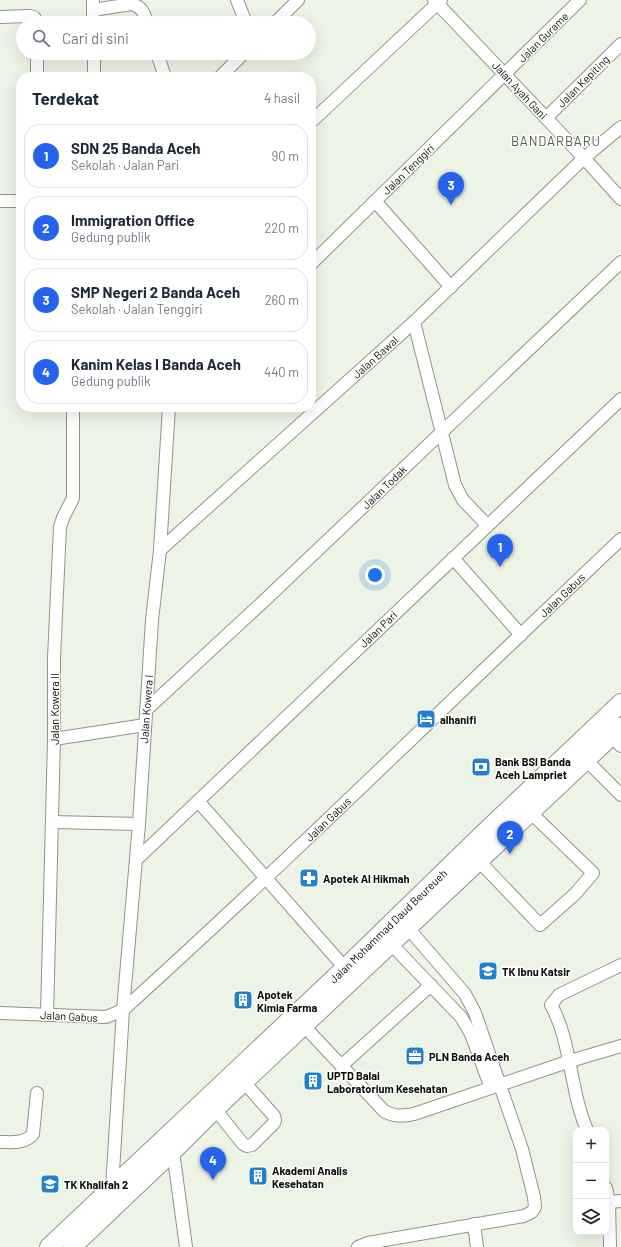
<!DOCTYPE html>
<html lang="id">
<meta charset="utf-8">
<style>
body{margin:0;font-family:Barlow,sans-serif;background:#f6f6f7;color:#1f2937}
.controls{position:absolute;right:12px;bottom:12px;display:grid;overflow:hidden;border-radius:8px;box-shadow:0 4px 16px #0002}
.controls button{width:36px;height:36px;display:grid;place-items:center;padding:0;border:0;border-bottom:1px solid #e0e1e3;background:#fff;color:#1f2937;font:20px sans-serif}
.you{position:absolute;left:375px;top:575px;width:14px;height:14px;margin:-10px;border:3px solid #fff;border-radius:50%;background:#1a73e8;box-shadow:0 0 0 6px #1a73e833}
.badge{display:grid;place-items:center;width:26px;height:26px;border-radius:50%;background:#2563eb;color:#fff;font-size:13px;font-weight:700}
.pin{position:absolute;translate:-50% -33px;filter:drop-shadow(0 1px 2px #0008)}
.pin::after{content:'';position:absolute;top:21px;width:14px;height:12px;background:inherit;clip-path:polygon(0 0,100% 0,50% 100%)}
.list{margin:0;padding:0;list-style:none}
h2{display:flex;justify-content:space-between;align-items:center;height:52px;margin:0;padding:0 16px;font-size:17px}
h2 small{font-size:13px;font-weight:400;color:#747a83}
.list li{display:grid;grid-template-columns:26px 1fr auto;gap:12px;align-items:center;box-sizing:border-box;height:64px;margin:0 8px 8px;padding:0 8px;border:1px solid #e0e1e3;border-radius:16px}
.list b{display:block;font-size:15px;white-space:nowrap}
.list p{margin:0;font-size:13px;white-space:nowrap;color:#747a83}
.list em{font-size:13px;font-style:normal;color:#747a83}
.icon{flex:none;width:22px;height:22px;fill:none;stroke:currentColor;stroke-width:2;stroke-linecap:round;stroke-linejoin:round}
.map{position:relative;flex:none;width:621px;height:1247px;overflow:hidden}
.search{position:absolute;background:#fff;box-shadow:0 4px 16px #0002;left:16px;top:16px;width:300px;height:44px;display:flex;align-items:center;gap:10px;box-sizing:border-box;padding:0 14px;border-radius:22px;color:#747a83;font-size:15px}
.panel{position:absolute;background:#fff;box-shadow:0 4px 16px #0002;left:16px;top:72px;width:300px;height:340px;border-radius:16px}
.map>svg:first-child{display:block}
</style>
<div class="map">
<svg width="621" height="1247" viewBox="0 0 621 1247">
<rect width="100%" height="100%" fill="#eef4e5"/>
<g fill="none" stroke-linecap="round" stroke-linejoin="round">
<g stroke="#909588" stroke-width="14">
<g id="minor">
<path d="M 93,0 L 93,10 L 131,4 C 142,6 144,13 147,23"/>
<path d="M 237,0 L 246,23"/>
<path d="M 434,0 L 584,158 L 621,199"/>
<path d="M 93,10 L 93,23"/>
<path d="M 0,17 L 29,16 L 34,17 L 37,23"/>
<path d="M 275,23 L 298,0"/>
<path d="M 94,53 L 94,77"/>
<path d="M 157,53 L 165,77"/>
<path d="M 37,77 L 37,53"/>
<path d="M 220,77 L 244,53"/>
<path d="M 546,118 L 621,44"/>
<path d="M 311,122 L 441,0"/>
<path d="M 0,201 L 21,201"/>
<path d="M 375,201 L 451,287"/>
<path d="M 311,264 L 580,0"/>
<path d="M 414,322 L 455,485 L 463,500 L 487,525"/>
<path d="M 160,550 L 414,322 L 584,158 L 621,127"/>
<path d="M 453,558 L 521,635"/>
<path d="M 146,710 L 266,599 L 621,262"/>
<path d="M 611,736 L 621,746"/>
<path d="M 54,739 L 145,725"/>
<path d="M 586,760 L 621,795"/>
<path d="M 198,801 L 345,968"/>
<path d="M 52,822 L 139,824"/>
<path d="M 136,860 L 621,399"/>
<path d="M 479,861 L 540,925 L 575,894 L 593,873 L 530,812"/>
<path d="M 391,944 L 461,1017 L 471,1034 L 491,1088"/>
<path d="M 0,1013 L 106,1017 L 123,1010 C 292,857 455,696 621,539"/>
<path d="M 47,1015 L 54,739 L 54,658 L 60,527 L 63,518 L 73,498 L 73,407"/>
<path d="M 304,1026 L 384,1111 C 394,1117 403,1116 414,1114 L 570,1061 L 621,1046"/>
<path d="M 341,1066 L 431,985"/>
<path d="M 215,1109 L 243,1144 L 247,1146 L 252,1145 L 274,1123 L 275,1120 L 274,1116 L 244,1082"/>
<path d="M 587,1130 C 581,1116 577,1101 574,1085 C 568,1058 565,1030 551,1005 L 559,995 L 621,965"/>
<path d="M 0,1142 C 11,1142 25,1144 33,1134 L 37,1093"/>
<path d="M 173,1151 L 186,1247"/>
<path d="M 112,1188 L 123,1010 L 139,824 L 152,620 L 160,550 L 169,407"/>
<path d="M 606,1188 L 609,1202 L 610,1247"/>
<path d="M 609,1202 L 621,1201"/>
<path d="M 474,1224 L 477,1247"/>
<path d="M 358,1247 L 368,1243 L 524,1216 L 532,1212 L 535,1207 L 534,1197 L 522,1149 L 475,1013 L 465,994 L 408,928"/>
</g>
</g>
<g stroke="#909588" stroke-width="20">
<g id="highway">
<path d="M 49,1247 L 345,968 L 488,829 L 621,703"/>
<path d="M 72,1247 L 173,1151 L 215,1109 L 621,727"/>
</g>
</g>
<use href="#minor" stroke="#fff" stroke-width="12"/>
<use href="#highway" stroke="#fff" stroke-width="18"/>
</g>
<defs>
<g id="hotel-square" transform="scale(1)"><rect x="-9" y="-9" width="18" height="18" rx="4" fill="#2380cd" stroke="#fefffc"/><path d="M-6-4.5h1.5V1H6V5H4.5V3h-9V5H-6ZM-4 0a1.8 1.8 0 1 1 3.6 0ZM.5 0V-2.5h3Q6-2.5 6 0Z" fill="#fff"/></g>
<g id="bank-square" transform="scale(1)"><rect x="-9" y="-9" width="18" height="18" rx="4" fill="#2380cd" stroke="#fefffc"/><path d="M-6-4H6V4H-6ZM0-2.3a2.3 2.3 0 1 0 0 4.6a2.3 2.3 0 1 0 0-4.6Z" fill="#fff"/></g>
<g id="pharmacy-square" transform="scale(1)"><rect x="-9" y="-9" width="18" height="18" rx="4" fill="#2380cd" stroke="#fefffc"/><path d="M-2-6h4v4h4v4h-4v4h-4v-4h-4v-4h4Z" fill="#fff"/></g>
<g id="school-square" transform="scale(1)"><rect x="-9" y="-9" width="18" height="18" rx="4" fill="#2380cd" stroke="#fefffc"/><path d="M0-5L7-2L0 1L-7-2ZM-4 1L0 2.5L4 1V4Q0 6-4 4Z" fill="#fff"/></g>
<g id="building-square" transform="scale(1)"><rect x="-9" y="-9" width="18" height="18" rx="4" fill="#2380cd" stroke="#fefffc"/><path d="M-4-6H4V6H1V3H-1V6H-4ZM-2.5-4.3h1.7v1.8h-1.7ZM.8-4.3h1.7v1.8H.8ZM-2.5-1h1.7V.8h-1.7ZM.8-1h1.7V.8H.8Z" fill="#fff"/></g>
<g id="office-square" transform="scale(1)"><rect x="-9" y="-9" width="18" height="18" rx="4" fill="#2380cd" stroke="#fefffc"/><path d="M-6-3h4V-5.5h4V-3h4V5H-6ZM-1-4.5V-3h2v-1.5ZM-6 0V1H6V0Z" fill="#fff"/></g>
</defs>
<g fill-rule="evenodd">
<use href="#hotel-square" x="426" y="719"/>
<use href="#bank-square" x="481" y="767"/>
<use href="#pharmacy-square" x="309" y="878"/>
<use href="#school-square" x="488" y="971"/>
<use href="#building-square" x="243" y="1000"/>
<use href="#office-square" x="415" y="1056"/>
<use href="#building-square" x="313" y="1081"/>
<use href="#building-square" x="258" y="1176"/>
<use href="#school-square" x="50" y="1184"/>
</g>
<g text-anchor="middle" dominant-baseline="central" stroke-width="3" stroke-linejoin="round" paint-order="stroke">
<g font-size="11" fill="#0b0d09" stroke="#fefffc">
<text transform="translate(543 37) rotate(-45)">Jalan Gurame</text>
<text transform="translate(583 81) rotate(-45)">Jalan Kepiting</text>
<text transform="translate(520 90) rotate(47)">Jalan Ayah Gani</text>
<text transform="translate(408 169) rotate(-44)">Jalan Tenggiri</text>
<text transform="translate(375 357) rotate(-42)">Jalan Bawal</text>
<text transform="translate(384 487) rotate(-44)">Jalan Todak</text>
<text transform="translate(562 595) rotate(-44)">Jalan Gabus</text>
<text transform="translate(378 629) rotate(-44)">Jalan Pari</text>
<text transform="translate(54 709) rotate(-90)">Jalan Kowera II</text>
<text transform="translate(146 709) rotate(-86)">Jalan Kowera I</text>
<text transform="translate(328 819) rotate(-44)">Jalan Gabus</text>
<text transform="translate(388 926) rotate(-44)">Jalan Mohammad Daud Beureueh</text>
<text transform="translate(69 1016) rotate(3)">Jalan Gabus</text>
</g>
<g font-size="11" font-weight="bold" fill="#0b0d09" stroke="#fefffc" text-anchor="start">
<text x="440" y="719">alhanifi</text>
<text x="495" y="761">Bank BSI Banda<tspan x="495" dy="13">Aceh Lampriet</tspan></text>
<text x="323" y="878">Apotek Al Hikmah</text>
<text x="502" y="971">TK Ibnu Katsir</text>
<text x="257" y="994">Apotek<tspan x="257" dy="13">Kimia Farma</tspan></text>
<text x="429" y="1056">PLN Banda Aceh</text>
<text x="327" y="1075">UPTD Balai<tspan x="327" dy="13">Laboratorium Kesehatan</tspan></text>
<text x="272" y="1170">Akademi Analis<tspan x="272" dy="13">Kesehatan</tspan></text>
<text x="64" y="1184">TK Khalifah 2</text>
</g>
<g font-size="13" letter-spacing="1" fill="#555a4e" stroke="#fefffc">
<text x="556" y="141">BANDARBARU</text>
</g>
</g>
</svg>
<div class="controls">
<button>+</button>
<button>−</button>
<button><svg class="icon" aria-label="layers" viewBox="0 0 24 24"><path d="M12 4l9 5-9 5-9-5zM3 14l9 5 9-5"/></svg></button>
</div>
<div class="you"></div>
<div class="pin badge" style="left:500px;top:567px">1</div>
<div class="pin badge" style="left:510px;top:854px">2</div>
<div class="pin badge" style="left:451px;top:205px">3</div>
<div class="pin badge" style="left:213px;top:1180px">4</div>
<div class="search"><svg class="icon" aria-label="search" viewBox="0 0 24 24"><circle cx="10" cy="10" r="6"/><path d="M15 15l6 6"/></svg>Cari di sini</div>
<section class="panel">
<h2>Terdekat<small>4 hasil</small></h2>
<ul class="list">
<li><span class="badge">1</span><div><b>SDN 25 Banda Aceh</b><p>Sekolah · Jalan Pari</p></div><em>90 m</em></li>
<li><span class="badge">2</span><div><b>Immigration Office</b><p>Gedung publik</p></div><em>220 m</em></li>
<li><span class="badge">3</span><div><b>SMP Negeri 2 Banda Aceh</b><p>Sekolah · Jalan Tenggiri</p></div><em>260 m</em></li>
<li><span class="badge">4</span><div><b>Kanim Kelas I Banda Aceh</b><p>Gedung publik</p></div><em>440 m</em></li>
</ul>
</section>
</div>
